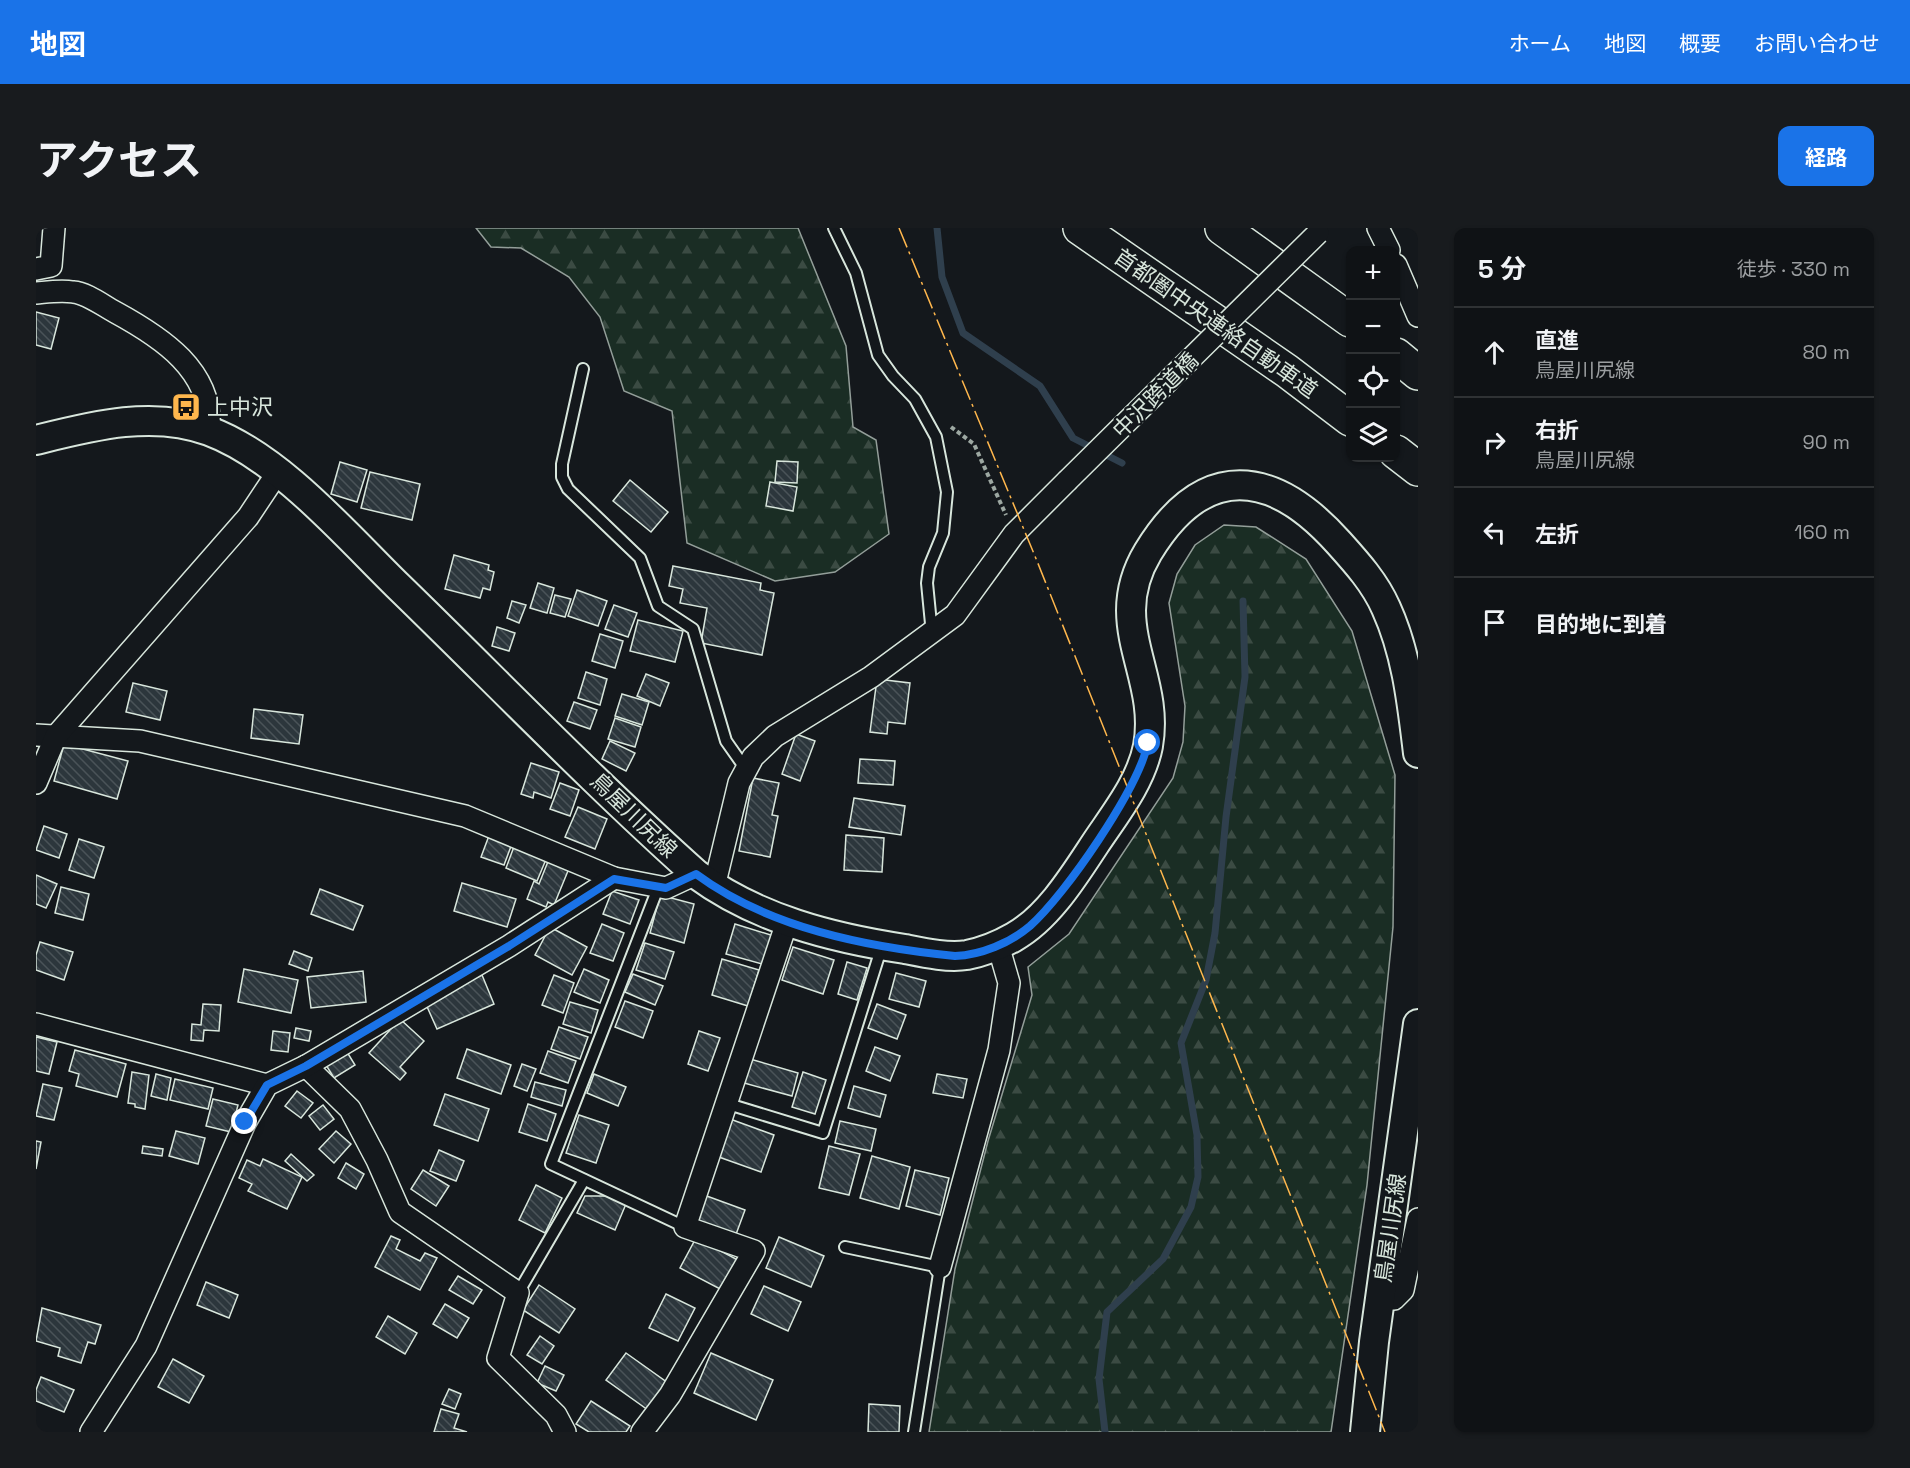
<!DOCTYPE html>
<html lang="ja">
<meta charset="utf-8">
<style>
body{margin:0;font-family:"Space Grotesk","Noto Sans JP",sans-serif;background:#181b1e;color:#f1f3f6}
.controls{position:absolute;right:18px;top:18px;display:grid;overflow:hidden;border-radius:12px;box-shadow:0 2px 4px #0004}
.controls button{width:54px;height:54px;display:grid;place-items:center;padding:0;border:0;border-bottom:2px solid #2f3234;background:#0f1215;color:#f1f3f6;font:30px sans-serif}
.stop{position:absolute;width:18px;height:18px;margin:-14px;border:4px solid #1a73e8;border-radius:50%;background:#fff}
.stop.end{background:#1a73e8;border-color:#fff;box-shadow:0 2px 6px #0008}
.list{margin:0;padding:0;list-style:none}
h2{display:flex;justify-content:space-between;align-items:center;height:78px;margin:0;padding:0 24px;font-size:26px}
h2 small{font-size:20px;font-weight:400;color:#9b9ea0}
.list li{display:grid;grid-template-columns:39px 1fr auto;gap:18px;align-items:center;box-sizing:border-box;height:90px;padding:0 24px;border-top:2px solid #2f3234}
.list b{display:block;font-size:22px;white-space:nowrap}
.list p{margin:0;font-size:20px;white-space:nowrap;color:#9b9ea0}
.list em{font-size:20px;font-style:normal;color:#9b9ea0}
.icon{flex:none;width:33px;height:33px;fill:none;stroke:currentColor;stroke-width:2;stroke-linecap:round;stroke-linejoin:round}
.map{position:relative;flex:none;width:1382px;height:1204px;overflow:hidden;border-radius:12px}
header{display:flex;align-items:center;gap:36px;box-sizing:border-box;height:84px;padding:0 30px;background:#1a73e8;color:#fff}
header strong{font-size:28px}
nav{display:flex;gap:33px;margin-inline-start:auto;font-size:21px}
.intro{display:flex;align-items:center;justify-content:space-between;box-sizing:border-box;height:144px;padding:0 36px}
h1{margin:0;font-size:42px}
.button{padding:15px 27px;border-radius:12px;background:#1a73e8;color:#fff;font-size:21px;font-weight:700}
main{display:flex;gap:36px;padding:0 36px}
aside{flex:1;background:#0f1215;border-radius:12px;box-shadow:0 2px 4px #0004}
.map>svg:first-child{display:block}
</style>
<header>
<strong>地図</strong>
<nav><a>ホーム</a><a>地図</a><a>概要</a><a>お問い合わせ</a></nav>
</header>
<div class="intro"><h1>アクセス</h1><a class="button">経路</a></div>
<main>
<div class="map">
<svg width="1382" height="1204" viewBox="0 0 1382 1204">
<defs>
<pattern id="forest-firs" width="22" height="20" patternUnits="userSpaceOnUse" patternTransform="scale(1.5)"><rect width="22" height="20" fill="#1a2d24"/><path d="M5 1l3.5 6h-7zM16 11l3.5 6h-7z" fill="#3b4b43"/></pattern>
<pattern id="building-back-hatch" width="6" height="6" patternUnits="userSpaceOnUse" patternTransform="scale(1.5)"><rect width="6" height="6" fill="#2c363c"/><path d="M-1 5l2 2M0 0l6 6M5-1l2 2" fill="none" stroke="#4a5358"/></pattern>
</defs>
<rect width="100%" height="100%" fill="#14181c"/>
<g fill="url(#forest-firs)" stroke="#939e99" stroke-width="1.5">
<path d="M 440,0 L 762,0 L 810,118 L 817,199 L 840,212 L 853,306 L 799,344 L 739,353 L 651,315 L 636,183 L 588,163 L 564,89 L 533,49 L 485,20 L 455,19 Z"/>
<path d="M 1188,297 L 1220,299 L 1270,331 L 1316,403 L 1359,547 L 1357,699 L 1331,957 L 1295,1204 L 893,1204 L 919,1041 L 952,913 L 996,767 L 992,739 L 1033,706 L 1137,550 L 1147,514 L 1149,478 L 1133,375 L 1141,346 L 1159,317 Z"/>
</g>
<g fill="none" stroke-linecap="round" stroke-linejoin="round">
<g stroke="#2f3f4d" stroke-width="7">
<path d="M 901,0 L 906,49 L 927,105 L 1004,158 L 1037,210 L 1086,235"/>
<path d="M 1069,1204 L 1063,1151 L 1071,1084 L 1127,1031 L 1155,979 L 1162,949 L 1161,907 L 1145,815 L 1170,752 L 1179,705 L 1190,589 L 1209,449 L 1207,373"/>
</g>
</g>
<g fill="url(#building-back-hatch)" stroke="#d8e6dc" stroke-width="1.5">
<path d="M 0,84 L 23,90 L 15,121 L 0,117 Z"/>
<path d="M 741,233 L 762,234 L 761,255 L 739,254 Z"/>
<path d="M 304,234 L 331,242 L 321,274 L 295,266 Z"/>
<path d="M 334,244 L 384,256 L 376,292 L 325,280 Z"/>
<path d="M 594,252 L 632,284 L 615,304 L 577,273 Z"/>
<path d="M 734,254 L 761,259 L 757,283 L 730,278 Z"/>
<path d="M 418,327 L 453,337 L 452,342 L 458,344 L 454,362 L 447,360 L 444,370 L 409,361 Z"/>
<path d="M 637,338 L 725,355 L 724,362 L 738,365 L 726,427 L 665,415 L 671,380 L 644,375 L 647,361 L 633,358 Z"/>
<path d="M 502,355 L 518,360 L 511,385 L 494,380 Z"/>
<path d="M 541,362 L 571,373 L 562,398 L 532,388 Z"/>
<path d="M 519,367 L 535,371 L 529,389 L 514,385 Z"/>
<path d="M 476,373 L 490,377 L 483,395 L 471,390 Z"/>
<path d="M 578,377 L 601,385 L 592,409 L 569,401 Z"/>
<path d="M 602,392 L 647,403 L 639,434 L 594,423 Z"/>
<path d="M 461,399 L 479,405 L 473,423 L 456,418 Z"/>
<path d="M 564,406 L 587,413 L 579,440 L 556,433 Z"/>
<path d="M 550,444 L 571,451 L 564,477 L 542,470 Z"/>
<path d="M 610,446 L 633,455 L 624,478 L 601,468 Z"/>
<path d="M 841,451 L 874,455 L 869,496 L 852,494 L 851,506 L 834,504 Z"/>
<path d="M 97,455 L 131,463 L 124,492 L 90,484 Z"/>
<path d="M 586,466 L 613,474 L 606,497 L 579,488 Z"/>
<path d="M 538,474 L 561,482 L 554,501 L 531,493 Z"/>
<path d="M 218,481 L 267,487 L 263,516 L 215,510 Z"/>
<path d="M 579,490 L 605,499 L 599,519 L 572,511 Z"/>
<path d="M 760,506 L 779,513 L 764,553 L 746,546 Z"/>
<path d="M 574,513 L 599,525 L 590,543 L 566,531 Z"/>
<path d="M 28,516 L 92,533 L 81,571 L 18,553 Z"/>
<path d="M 824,531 L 859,533 L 857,557 L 822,555 Z"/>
<path d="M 495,535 L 523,544 L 515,570 L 498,564 L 497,570 L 485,566 Z"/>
<path d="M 717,550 L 743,555 L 736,587 L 742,588 L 734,629 L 703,623 Z"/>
<path d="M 524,555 L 543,562 L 534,588 L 514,581 Z"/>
<path d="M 818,570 L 869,578 L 865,607 L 813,599 Z"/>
<path d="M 542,579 L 571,591 L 559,621 L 529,609 Z"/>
<path d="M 8,598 L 31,606 L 23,630 L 0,622 Z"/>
<path d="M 454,605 L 477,613 L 468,637 L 445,629 Z"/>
<path d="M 810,607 L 848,610 L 846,644 L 808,642 Z"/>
<path d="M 43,611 L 68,619 L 58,650 L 33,642 Z"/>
<path d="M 479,616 L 511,629 L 501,653 L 470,640 Z"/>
<path d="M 513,631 L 534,638 L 518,677 L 512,674 L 510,679 L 491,671 L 498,653 L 503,656 Z"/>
<path d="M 0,647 L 21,656 L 10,680 L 0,676 Z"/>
<path d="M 426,655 L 480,671 L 471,699 L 418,683 Z"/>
<path d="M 25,659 L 53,666 L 47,692 L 19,685 Z"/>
<path d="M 284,661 L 327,678 L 317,702 L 275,686 Z"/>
<path d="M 576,663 L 603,672 L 594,696 L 567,686 Z"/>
<path d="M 624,667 L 658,676 L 648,715 L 614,705 Z"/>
<path d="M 566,696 L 588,705 L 577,733 L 554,725 Z"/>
<path d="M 699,696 L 738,708 L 730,737 L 690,726 Z"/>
<path d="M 514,699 L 551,719 L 536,747 L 499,727 Z"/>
<path d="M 4,714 L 37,724 L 28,752 L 0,742 L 0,727 Z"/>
<path d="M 609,715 L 638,724 L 629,751 L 600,742 Z"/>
<path d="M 757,719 L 798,732 L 787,766 L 746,752 Z"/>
<path d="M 258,723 L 276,730 L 272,743 L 253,736 Z"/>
<path d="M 686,731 L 723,742 L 712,778 L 676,767 Z"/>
<path d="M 811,734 L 831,740 L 821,772 L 802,766 Z"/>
<path d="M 208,741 L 262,752 L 255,785 L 202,774 Z"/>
<path d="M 548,741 L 573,752 L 564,775 L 538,764 Z"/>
<path d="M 327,743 L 330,774 L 275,780 L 271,749 Z"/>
<path d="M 860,745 L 890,753 L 883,779 L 853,771 Z"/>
<path d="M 597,746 L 627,758 L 619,777 L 589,764 Z"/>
<path d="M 446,747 L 458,776 L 401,801 L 388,772 Z"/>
<path d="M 518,747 L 538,755 L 527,785 L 506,777 Z"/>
<path d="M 589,773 L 617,783 L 607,810 L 579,799 Z"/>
<path d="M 534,774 L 562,782 L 555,805 L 527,796 Z"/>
<path d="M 167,776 L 185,777 L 183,803 L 168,802 L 167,813 L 155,812 L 156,796 L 165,797 Z"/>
<path d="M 841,776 L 870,787 L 861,811 L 832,800 Z"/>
<path d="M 364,791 L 388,813 L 364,839 L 370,845 L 364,852 L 333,825 Z"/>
<path d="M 523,799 L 552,809 L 544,831 L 515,821 Z"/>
<path d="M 260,800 L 275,803 L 273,813 L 258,810 Z"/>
<path d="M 237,803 L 254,805 L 252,824 L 235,822 Z"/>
<path d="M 663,803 L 684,810 L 672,843 L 652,836 Z"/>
<path d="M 0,809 L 21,814 L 13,846 L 0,843 Z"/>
<path d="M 839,819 L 864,828 L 854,853 L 830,843 Z"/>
<path d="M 431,821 L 475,837 L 465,866 L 421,850 Z"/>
<path d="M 39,822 L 90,836 L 81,869 L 40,858 L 43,846 L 33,843 Z"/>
<path d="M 512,823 L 540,833 L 532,855 L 504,845 Z"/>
<path d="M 311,824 L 319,837 L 298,850 L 290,837 Z"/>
<path d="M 714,831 L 762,845 L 756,868 L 708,855 Z"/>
<path d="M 486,836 L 500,841 L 491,863 L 478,858 Z"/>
<path d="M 96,844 L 113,847 L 109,881 L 99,879 L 99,876 L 92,875 Z"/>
<path d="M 767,844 L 790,852 L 779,886 L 756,879 Z"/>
<path d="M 120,846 L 135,850 L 131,872 L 115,868 Z"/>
<path d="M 558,846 L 590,859 L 582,878 L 551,865 Z"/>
<path d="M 901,846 L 931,851 L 927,870 L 897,865 Z"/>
<path d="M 139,851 L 177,860 L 172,881 L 134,872 Z"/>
<path d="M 499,854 L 530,862 L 526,878 L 495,869 Z"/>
<path d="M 7,856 L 26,860 L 18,892 L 0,888 Z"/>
<path d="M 818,858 L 850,867 L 844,889 L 812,880 Z"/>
<path d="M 261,863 L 277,875 L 265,890 L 249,878 Z"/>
<path d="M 409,866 L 453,881 L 442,913 L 398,897 Z"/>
<path d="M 177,871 L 202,877 L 195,904 L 170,898 Z"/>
<path d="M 492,876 L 520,886 L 511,913 L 483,904 Z"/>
<path d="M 287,877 L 298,891 L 284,902 L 273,888 Z"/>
<path d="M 543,887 L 573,897 L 560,935 L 530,925 Z"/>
<path d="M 694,891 L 738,907 L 725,944 L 680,928 Z"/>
<path d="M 804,893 L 840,901 L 835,923 L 799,915 Z"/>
<path d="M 140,903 L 169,910 L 162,936 L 133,928 Z"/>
<path d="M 300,903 L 315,916 L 298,935 L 283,921 Z"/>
<path d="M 0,913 L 5,914 L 0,941 Z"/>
<path d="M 107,918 L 127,921 L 126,928 L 106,925 Z"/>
<path d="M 793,918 L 824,926 L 813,967 L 783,960 Z"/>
<path d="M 403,922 L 428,933 L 420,953 L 394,943 Z"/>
<path d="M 255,926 L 278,947 L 271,953 L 249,933 Z"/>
<path d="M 836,928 L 874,939 L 863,981 L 824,970 Z"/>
<path d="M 227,931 L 266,949 L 251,981 L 212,963 L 216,956 L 203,950 L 211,932 L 224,938 Z"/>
<path d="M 310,935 L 328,946 L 320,961 L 302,950 Z"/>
<path d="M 387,942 L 413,958 L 400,978 L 375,961 Z"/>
<path d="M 879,942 L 913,950 L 904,987 L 870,978 Z"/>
<path d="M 500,957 L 526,970 L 509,1005 L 483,992 Z"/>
<path d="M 668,967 L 709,982 L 699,1009 L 658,994 Z"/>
<path d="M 549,968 L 572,968 L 590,976 L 579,1002 L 541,985 Z"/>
<path d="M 355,1008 L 364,1012 L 360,1021 L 384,1033 L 389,1025 L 401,1030 L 384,1062 L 339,1039 Z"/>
<path d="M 743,1009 L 788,1028 L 775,1059 L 730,1040 Z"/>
<path d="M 660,1010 L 702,1032 L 686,1062 L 644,1040 Z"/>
<path d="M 422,1048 L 446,1062 L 437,1076 L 413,1062 Z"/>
<path d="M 170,1054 L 202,1067 L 193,1090 L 161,1077 Z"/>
<path d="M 503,1057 L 539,1081 L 523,1105 L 487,1082 Z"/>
<path d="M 728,1058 L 765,1074 L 752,1103 L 715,1086 Z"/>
<path d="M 630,1066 L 659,1080 L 642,1113 L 613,1100 Z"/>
<path d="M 409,1076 L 433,1090 L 421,1110 L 397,1096 Z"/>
<path d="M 6,1080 L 65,1097 L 59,1116 L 52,1114 L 45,1135 L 22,1128 L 24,1120 L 0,1113 Z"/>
<path d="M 352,1088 L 381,1105 L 369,1126 L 340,1109 Z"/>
<path d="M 504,1108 L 518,1118 L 506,1136 L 491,1127 Z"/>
<path d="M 590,1125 L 632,1155 L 612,1182 L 570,1152 Z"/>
<path d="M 675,1125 L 737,1152 L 720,1192 L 658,1165 Z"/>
<path d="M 137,1131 L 168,1148 L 153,1175 L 122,1159 Z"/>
<path d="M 509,1138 L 528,1147 L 520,1163 L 501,1155 Z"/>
<path d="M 5,1149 L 38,1162 L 28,1184 L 0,1173 L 0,1162 Z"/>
<path d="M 413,1161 L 425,1166 L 419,1181 L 406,1176 Z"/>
<path d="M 555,1173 L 594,1198 L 590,1204 L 553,1204 L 540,1196 Z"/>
<path d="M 833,1176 L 864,1178 L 863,1204 L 832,1204 Z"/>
<path d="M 405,1181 L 423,1186 L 418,1200 L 431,1204 L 398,1204 Z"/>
</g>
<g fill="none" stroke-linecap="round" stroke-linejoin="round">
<g stroke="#d8e6dc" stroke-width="14">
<g id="lane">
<path d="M 798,0 L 820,45 L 842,127 L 857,148 L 879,171 L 900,209 L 911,264 L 907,305 L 893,339 L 891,355 L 896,406"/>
<path d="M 547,141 L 526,236 L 526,249 L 532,261 L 604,330 L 622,378 L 657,401 L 690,513 L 709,540"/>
<path d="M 622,660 L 515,936 L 649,999"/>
<path d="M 689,875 L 787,905 L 846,718"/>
<path d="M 809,1019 L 904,1039 L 878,1204"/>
<path d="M 482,1065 L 548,952"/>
</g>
</g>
<g stroke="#d8e6dc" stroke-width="24">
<g id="street">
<path d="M 1342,0 L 1353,22"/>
<path d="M 1360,37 L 1382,88"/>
<path d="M 0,41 L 15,38 L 18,0"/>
<path d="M 0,65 C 12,64 25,62 37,64 C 51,65 66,77 79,84 C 125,109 178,143 173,203"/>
<path d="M 0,507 L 104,513 L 429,588 L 578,650 L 630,660 L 660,646"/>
<path d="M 0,555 L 20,508 L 212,289 L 242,244"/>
<path d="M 678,659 L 703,555 L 717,529 L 739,508 L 835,449 L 919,387 L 978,306 L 1031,253"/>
<path d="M 0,796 L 231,857"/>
<path d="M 270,838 L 314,881 L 341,932 L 364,984 L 482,1065 L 462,1130 L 520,1187 L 529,1204"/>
<path d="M 904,1039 L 963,822 L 973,755 L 962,717"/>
<path d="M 1344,1071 L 1358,1071 L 1367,1062 L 1382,991"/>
<path d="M 55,1204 L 110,1118 L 209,895 L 231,857 L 270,838 L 473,718 L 578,650"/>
<path d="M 606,1204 L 634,1167 L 718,1023 L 649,999 L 751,694"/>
</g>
</g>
<g stroke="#d8e6dc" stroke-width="32">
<g id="secondary">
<path d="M 0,212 C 56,198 117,182 173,203 C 243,229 308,305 361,357 C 460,453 557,554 660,646 C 721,691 796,710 869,721 C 889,725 912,730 931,727 C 947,724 964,717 978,709 C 1012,690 1038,648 1059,616 C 1079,586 1105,554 1112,518 C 1125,446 1068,397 1112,324 C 1168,232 1237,241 1303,315 C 1321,335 1339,355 1350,380 C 1371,426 1376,476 1382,525"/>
<path d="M 1329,1204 L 1338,1114 L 1382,796"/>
</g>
</g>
<g stroke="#d8e6dc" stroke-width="36">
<g id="highway">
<path d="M 1044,0 L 1251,143 L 1314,191"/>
<path d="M 1186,0 L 1314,92"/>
<path d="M 1360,127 L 1382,145"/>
<path d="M 1360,224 L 1382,241"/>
</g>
</g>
<path stroke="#9da8a2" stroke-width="4" stroke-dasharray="4.5 3" stroke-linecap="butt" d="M 915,199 L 938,216 L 970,287"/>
<use href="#lane" stroke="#14181c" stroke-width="10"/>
<use href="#street" stroke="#14181c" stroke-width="21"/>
<use href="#secondary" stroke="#14181c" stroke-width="28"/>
<use href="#highway" stroke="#14181c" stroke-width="33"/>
<g stroke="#d8e6dc" stroke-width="24" stroke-linecap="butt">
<path id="street-bridge" d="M 1031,253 L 1282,5"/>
</g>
<use href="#street-bridge" stroke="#14181c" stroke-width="21"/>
<path stroke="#ffb74d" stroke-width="1.5" stroke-dasharray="21 4.5 3 4.5" stroke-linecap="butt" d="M 863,0 L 1001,333 L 1349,1204"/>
</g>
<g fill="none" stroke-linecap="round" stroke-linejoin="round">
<path stroke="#1a73e8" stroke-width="8" d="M 209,894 L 231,857 L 270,838 L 473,718 L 578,651 L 630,660 L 660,646 C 733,700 830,719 919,728 C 945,727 974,715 994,698 C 1030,666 1102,561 1112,515"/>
</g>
<defs>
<g id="bus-square" transform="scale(1.5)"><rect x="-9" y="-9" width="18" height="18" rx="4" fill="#ffb74d" stroke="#14181c"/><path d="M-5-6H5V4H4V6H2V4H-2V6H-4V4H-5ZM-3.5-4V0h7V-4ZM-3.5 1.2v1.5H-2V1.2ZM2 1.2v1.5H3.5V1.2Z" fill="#111"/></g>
</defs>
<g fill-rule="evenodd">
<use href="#bus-square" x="150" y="179"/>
</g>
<g text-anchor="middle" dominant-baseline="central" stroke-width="4.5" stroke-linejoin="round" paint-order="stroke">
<g font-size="22" fill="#d8e6dc" stroke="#14181c">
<text transform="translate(1180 95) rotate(35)">首都圏中央連絡自動車道</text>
<text transform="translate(1119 167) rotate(-45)">中沢跨道橋</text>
<text transform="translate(598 587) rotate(44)">鳥屋川尻線</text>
<text transform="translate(1354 1000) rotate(-82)">鳥屋川尻線</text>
</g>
<g font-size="22" fill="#d8e6dc" stroke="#14181c" text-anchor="start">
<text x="171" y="179">上中沢</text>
</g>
</g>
</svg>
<div class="controls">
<button>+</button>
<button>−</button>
<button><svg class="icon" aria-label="locate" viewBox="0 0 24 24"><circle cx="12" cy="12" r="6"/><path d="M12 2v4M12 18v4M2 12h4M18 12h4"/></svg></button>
<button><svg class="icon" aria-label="layers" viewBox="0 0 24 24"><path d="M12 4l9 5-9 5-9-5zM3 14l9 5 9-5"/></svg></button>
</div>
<div class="stop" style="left:1112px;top:515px"></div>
<div class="stop end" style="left:209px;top:894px"></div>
</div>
<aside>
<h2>5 分<small>徒歩 · 330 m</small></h2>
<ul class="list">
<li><svg class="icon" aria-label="ahead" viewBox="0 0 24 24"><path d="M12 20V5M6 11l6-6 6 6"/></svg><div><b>直進</b><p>鳥屋川尻線</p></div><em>80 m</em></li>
<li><svg class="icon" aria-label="right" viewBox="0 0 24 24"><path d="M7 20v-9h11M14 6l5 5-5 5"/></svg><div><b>右折</b><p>鳥屋川尻線</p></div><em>90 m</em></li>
<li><svg class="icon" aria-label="left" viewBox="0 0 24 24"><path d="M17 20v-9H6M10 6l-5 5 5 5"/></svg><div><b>左折</b></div><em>160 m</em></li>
<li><svg class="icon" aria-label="arrive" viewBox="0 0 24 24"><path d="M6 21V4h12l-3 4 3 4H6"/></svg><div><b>目的地に到着</b></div></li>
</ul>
</aside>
</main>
